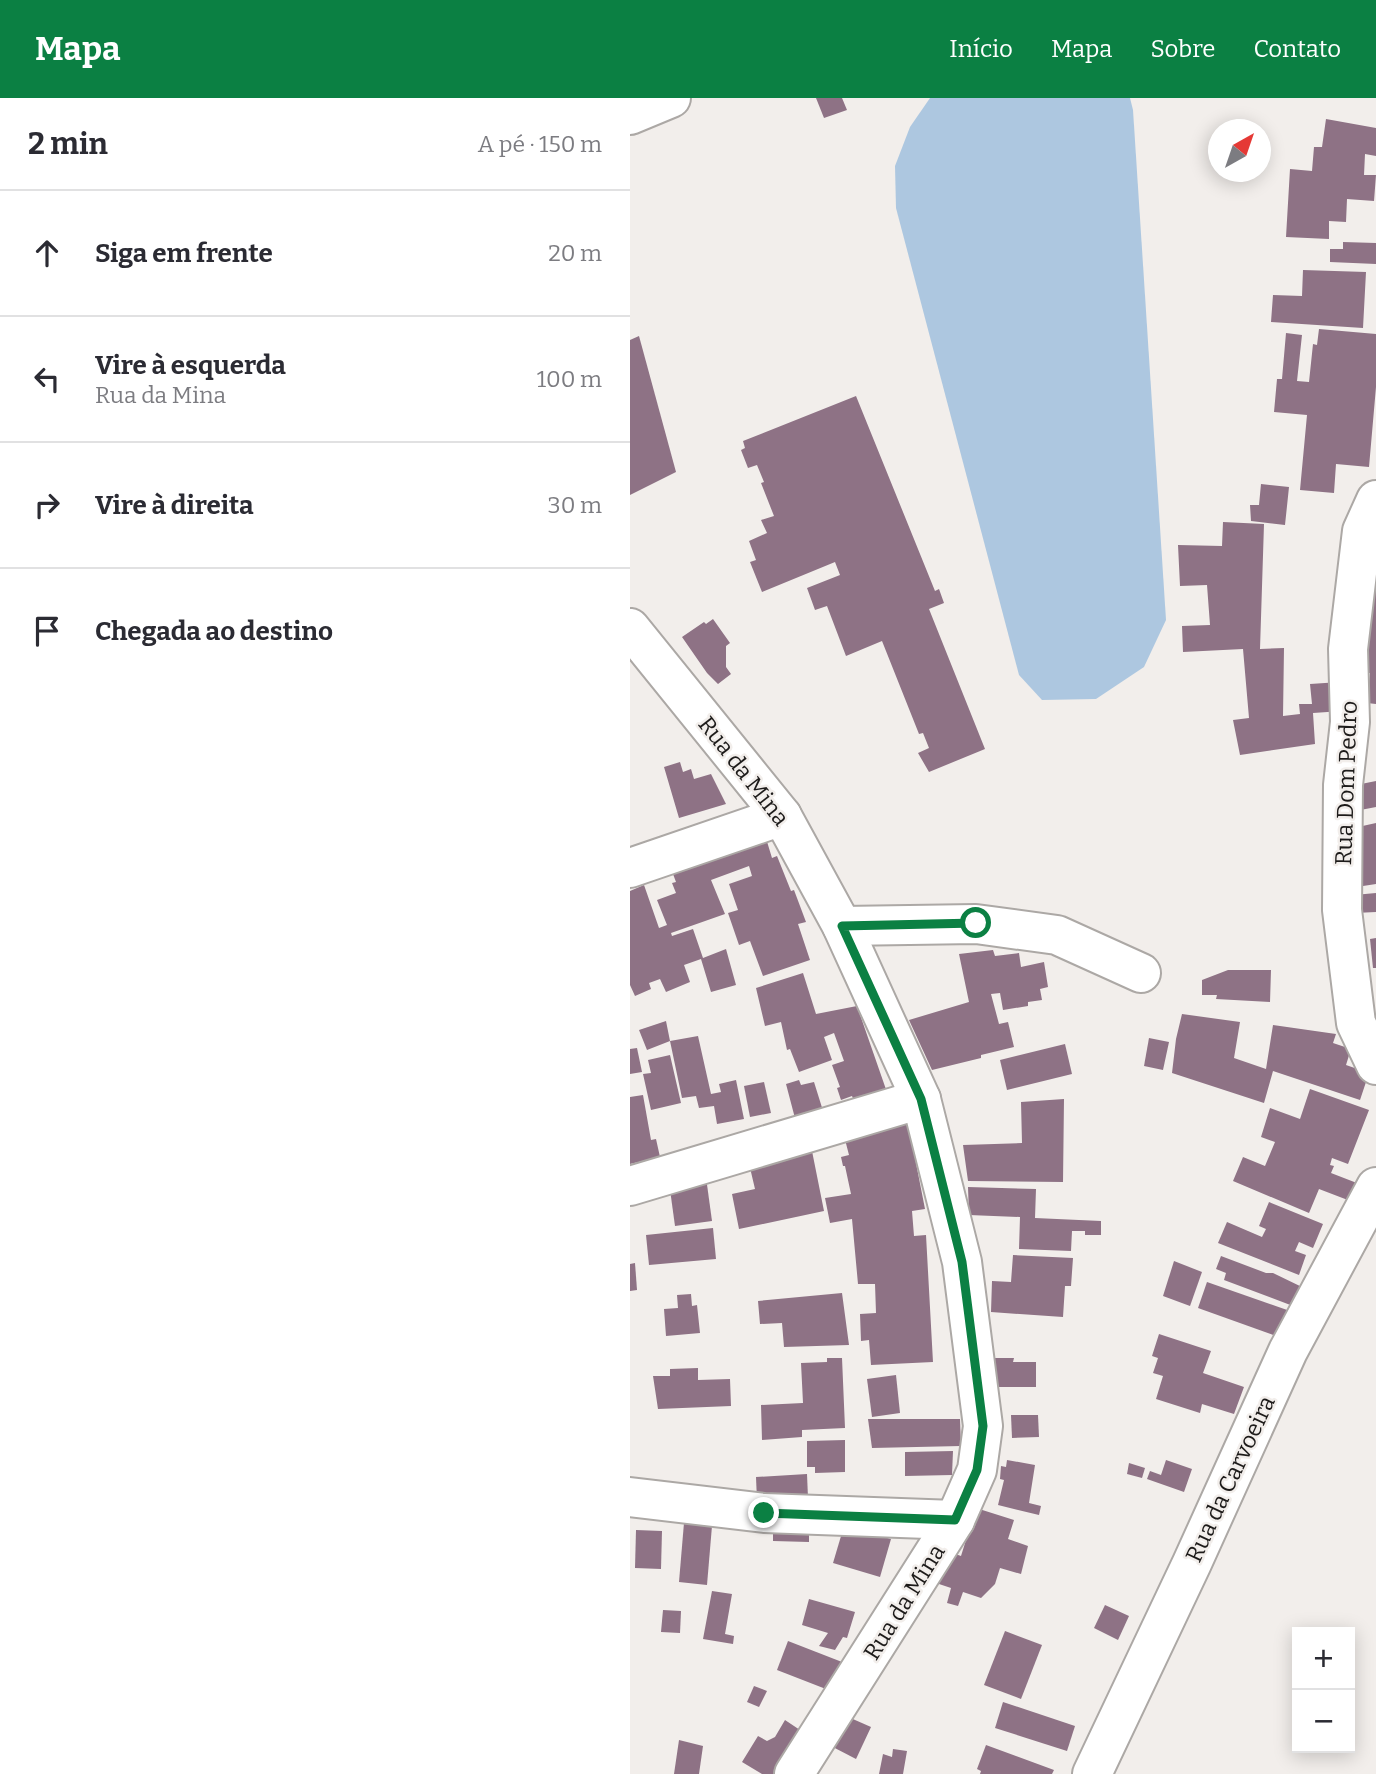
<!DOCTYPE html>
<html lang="pt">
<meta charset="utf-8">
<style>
body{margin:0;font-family:Bitter,serif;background:#f7f7f7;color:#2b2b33}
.controls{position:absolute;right:21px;bottom:21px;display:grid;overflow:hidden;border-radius:0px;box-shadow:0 4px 18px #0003}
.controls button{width:63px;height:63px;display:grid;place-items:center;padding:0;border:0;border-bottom:2px solid #e1e1e2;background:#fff;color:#2b2b33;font:35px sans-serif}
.compass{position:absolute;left:578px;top:21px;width:63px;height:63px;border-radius:50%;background:#fff;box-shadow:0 4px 18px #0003;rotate:40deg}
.stop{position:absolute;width:21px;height:21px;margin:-16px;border:5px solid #0b8043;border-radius:50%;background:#fff}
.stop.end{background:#0b8043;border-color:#fff;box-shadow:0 2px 7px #0008}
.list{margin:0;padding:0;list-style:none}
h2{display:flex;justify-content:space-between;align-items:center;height:91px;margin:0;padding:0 28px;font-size:30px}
h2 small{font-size:23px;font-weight:400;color:#7c7c81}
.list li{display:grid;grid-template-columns:46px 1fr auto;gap:21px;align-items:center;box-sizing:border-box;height:126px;padding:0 28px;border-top:2px solid #e1e1e2}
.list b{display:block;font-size:26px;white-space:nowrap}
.list p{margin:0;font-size:23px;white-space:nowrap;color:#7c7c81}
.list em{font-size:23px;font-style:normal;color:#7c7c81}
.icon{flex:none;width:38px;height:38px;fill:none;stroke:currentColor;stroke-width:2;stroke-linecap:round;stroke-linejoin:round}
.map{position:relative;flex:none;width:746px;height:1676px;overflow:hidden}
header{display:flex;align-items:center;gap:42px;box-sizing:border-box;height:98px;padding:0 35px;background:#0b8043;color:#fff}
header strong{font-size:33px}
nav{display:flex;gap:38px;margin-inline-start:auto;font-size:24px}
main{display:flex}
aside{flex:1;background:#fff}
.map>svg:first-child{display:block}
</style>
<header>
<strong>Mapa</strong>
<nav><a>Início</a><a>Mapa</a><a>Sobre</a><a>Contato</a></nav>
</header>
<main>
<aside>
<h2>2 min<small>A pé · 150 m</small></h2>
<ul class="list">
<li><svg class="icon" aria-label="ahead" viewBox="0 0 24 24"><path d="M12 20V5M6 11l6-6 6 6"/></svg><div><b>Siga em frente</b></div><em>20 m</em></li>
<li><svg class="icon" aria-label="left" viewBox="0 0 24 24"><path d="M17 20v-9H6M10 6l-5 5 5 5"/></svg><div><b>Vire à esquerda</b><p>Rua da Mina</p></div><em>100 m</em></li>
<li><svg class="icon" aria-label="right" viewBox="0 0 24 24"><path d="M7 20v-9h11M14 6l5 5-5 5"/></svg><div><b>Vire à direita</b></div><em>30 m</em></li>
<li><svg class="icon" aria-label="arrive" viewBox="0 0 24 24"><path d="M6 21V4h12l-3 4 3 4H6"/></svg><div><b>Chegada ao destino</b></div></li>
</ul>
</aside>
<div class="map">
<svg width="746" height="1676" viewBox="0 0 746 1676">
<rect width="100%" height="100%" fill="#f2eeeb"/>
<path fill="#adc7e0" d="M 300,0 L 500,0 L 503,12 L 536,522 L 514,569 L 466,601 L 412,602 L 389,577 L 266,110 L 265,68 L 280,29 Z"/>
<g fill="#8e7285">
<path d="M 186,0 L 212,0 L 217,12 L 194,20 Z"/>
<path d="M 696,21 L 746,30 L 746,58 L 735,56 L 734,77 L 746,77 L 744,103 L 717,101 L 716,124 L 699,123 L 699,141 L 656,139 L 660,71 L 682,73 L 684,49 L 692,49 Z"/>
<path d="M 713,144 L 746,145 L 746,166 L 700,164 L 700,151 L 713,151 Z"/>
<path d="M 673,172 L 736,174 L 733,230 L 641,224 L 643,197 L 672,198 Z"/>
<path d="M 689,231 L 746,236 L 746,289 L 739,369 L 706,366 L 704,395 L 670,392 L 677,317 L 644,314 L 647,281 L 652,281 L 656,235 L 672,237 L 667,283 L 679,284 L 683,246 L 687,247 Z"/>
<path d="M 9,238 L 46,374 L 0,397 L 0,242 Z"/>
<path d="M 226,298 L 305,493 L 309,491 L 314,505 L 299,511 L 355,651 L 299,674 L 288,655 L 299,650 L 293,635 L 289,636 L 252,543 L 216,558 L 197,508 L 185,512 L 177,490 L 210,477 L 205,464 L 132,494 L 120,464 L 126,462 L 119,443 L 137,435 L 131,422 L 144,418 L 131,385 L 134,384 L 127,367 L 118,370 L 111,352 L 115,350 L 113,343 Z"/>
<path d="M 631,386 L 659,389 L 655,427 L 621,423 L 620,407 L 629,407 Z"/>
<path d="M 593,424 L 634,426 L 630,551 L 654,550 L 653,618 L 670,616 L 669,606 L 682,606 L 680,586 L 710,584 L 712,613 L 683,615 L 685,646 L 610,657 L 603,622 L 619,620 L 613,551 L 553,554 L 552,528 L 580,527 L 577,487 L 550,488 L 548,447 L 592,448 Z"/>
<path d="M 746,434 L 746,606 L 737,605 L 740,575 L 735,575 Z"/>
<path d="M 83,521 L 100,545 L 96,548 L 96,569 L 101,576 L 88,586 L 77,575 L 52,539 L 74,524 L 76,526 Z"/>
<path d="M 50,664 L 53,674 L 61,671 L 64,681 L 81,676 L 96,706 L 49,720 L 34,669 Z"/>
<path d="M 746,683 L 746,709 L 720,714 L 716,689 Z"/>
<path d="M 746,725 L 746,786 L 733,788 L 730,768 L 719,731 Z"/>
<path d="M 135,737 L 142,760 L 147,758 L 161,793 L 164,792 L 176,824 L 168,826 L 180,862 L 133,878 L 120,843 L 109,847 L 98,815 L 108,812 L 99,786 L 122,778 L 119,768 L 81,782 L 95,816 L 41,835 L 42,838 L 63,831 L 73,860 L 96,851 L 106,887 L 81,894 L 71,861 L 54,867 L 60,884 L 36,894 L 30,881 L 19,885 L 21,891 L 5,898 L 0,887 L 0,793 L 14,787 L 29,830 L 37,827 L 27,802 L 46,795 L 42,785 L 46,784 L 40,768 Z"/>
<path d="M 746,795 L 746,814 L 725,815 L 724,797 Z"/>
<path d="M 746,840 L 746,870 L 743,870 L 740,841 Z"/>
<path d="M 363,852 L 365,858 L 389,855 L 391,869 L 414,864 L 418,889 L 410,891 L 412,902 L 398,904 L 398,908 L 373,912 L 370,895 L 361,896 L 369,926 L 378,924 L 384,949 L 351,957 L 351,960 L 302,972 L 279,922 L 339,904 L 329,856 Z"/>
<path d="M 598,872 L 641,872 L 640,904 L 586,901 L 587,897 L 572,897 L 572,882 Z"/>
<path d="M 173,875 L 186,916 L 227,908 L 259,1000 L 226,1008 L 222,998 L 211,1002 L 207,990 L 210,989 L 202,967 L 214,963 L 204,935 L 194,939 L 202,962 L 169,974 L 160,951 L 157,952 L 151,924 L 135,928 L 126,890 Z"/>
<path d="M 552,916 L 610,924 L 604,960 L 636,971 L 643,927 L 706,936 L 703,945 L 721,951 L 716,967 L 739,975 L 730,1002 L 643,973 L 634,1005 L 542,975 L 546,941 Z"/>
<path d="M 36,923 L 40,943 L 68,938 L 81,996 L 91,994 L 89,986 L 106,982 L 114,1021 L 87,1026 L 84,1008 L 69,1010 L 66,998 L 52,1000 L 40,943 L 17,952 L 9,932 Z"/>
<path d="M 519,940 L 539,944 L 533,972 L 514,968 Z"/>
<path d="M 435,946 L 442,976 L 377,992 L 370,962 Z"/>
<path d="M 7,950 L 12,974 L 0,976 L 0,951 Z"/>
<path d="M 40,957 L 51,1005 L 21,1012 L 13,976 L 21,975 L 18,962 Z"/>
<path d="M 169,982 L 171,987 L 184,984 L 194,1016 L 166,1024 L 156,986 Z"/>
<path d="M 134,984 L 141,1015 L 120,1019 L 114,988 Z"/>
<path d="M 680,991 L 739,1012 L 718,1066 L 702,1060 L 700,1067 L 704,1068 L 701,1075 L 732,1087 L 723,1104 L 689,1091 L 679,1115 L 603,1083 L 613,1059 L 635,1068 L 645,1044 L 631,1039 L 640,1010 L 670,1021 Z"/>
<path d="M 13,997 L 21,1042 L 26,1041 L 30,1059 L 0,1066 L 0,999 Z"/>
<path d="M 434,1001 L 433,1084 L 338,1083 L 333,1047 L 392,1045 L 391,1004 Z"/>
<path d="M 276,1014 L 295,1111 L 282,1113 L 284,1138 L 296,1137 L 303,1264 L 241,1267 L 239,1242 L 231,1243 L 230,1216 L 246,1215 L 245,1186 L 228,1186 L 222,1121 L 200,1125 L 195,1100 L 221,1096 L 215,1068 L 213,1068 L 211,1059 L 219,1057 L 212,1030 Z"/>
<path d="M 182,1053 L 194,1113 L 109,1131 L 102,1096 L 125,1091 L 117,1057 Z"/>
<path d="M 75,1072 L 82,1123 L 45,1128 L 38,1077 Z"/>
<path d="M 338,1089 L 406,1091 L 405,1120 L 471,1123 L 471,1137 L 455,1137 L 455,1133 L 442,1133 L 441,1153 L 389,1151 L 390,1119 L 339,1117 Z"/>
<path d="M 639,1104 L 693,1126 L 683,1150 L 669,1144 L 665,1153 L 676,1157 L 669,1177 L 588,1145 L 597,1124 L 632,1139 L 636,1131 L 629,1128 Z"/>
<path d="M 83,1130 L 86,1161 L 19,1167 L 16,1137 Z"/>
<path d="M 383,1157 L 443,1160 L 441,1188 L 435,1188 L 433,1219 L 361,1214 L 362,1183 L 381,1184 Z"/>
<path d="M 591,1158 L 636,1175 L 643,1175 L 674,1190 L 663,1208 L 594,1182 L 596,1175 L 586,1171 Z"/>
<path d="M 544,1163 L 572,1174 L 560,1208 L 533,1198 Z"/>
<path d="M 5,1165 L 7,1192 L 0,1193 L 0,1166 Z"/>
<path d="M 577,1184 L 660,1213 L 646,1238 L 568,1210 Z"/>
<path d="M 212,1195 L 219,1247 L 154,1249 L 152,1225 L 130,1226 L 128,1203 Z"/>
<path d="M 61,1196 L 62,1208 L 67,1207 L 70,1235 L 36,1238 L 34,1211 L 48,1210 L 47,1197 Z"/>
<path d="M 529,1236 L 581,1253 L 573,1275 L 614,1289 L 604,1316 L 572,1306 L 570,1315 L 526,1301 L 533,1278 L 523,1275 L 528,1260 L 522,1258 Z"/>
<path d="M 197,1260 L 212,1260 L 215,1330 L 172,1332 L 172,1339 L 132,1342 L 131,1307 L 173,1305 L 171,1265 L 197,1264 Z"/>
<path d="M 365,1260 L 384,1260 L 383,1264 L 406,1264 L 406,1289 L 365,1289 Z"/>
<path d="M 68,1270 L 68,1282 L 100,1281 L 101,1308 L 28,1311 L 23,1278 L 40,1278 L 40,1271 Z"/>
<path d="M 266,1277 L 270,1315 L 242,1319 L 237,1281 Z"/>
<path d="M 381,1317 L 408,1317 L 409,1339 L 382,1340 Z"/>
<path d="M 238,1321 L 330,1321 L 331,1348 L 242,1350 Z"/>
<path d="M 215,1342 L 215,1374 L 185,1375 L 185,1369 L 177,1369 L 177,1343 Z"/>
<path d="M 323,1353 L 322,1377 L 275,1378 L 275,1354 Z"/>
<path d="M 377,1362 L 405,1367 L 399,1405 L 411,1408 L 409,1417 L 368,1407 L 374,1382 L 370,1381 L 371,1368 L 376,1369 Z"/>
<path d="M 536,1362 L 562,1371 L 554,1394 L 517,1381 L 520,1373 L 531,1377 Z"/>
<path d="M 499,1365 L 515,1370 L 512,1380 L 497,1376 Z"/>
<path d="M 177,1376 L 178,1400 L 127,1403 L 126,1379 Z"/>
<path d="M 346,1410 L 384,1422 L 378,1441 L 398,1448 L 391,1476 L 370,1470 L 365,1486 L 351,1500 L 333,1494 L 328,1508 L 317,1505 L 321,1490 L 303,1484 L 320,1454 L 331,1458 Z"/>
<path d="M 55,1413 L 83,1416 L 77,1487 L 49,1484 Z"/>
<path d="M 143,1421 L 179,1429 L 179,1444 L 143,1443 Z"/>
<path d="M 214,1428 L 261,1441 L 250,1479 L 203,1465 Z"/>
<path d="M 6,1432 L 32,1433 L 31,1471 L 5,1470 Z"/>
<path d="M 82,1493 L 102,1496 L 95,1536 L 104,1538 L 103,1546 L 73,1541 Z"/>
<path d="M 179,1501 L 225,1514 L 217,1540 L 213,1539 L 205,1552 L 189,1548 L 198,1535 L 172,1527 Z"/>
<path d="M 475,1507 L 499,1518 L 488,1542 L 464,1530 Z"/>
<path d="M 33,1512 L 51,1513 L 50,1535 L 31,1534 Z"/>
<path d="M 375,1533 L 412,1547 L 391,1601 L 354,1587 Z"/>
<path d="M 158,1543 L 212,1564 L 201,1593 L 147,1572 Z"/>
<path d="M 124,1588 L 137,1593 L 129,1609 L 117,1604 Z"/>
<path d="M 373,1604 L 445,1628 L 437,1653 L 365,1630 Z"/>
<path d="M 216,1618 L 241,1629 L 226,1661 L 199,1647 Z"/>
<path d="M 155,1622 L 176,1636 L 158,1653 L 144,1676 L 132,1676 L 112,1664 L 128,1638 L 137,1643 L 145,1639 Z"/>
<path d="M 49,1642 L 73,1648 L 69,1676 L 44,1676 Z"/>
<path d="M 356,1647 L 424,1672 L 422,1676 L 350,1676 L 351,1673 L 347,1671 Z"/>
<path d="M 263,1651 L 277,1653 L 273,1676 L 249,1676 L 253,1656 L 262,1659 Z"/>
</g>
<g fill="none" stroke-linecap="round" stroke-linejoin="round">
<g stroke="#aca8a5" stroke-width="42">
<g id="minor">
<path d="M 746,402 L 732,433 L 718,551 L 720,624 L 713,687 L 712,812 L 726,925 L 746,967"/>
<path d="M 0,530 L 152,718 L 212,828 L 291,1001 L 332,1164 L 353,1328 L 347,1372 L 325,1422 L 164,1676"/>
<path d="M 0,770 L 152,718"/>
<path d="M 212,828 L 346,826 L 427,837 L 511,875"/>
<path d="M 0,1088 L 291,1001"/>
<path d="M 0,1399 L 134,1415 L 325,1422"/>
<path d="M 462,1676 L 562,1465 L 658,1253 L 746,1089"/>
</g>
</g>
<g stroke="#aca8a5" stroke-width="42">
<path id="major" d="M 0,17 L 41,0"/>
</g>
<use href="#minor" stroke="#fff" stroke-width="38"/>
<use href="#major" stroke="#fff" stroke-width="38"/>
</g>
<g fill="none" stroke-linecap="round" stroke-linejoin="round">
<path stroke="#0b8043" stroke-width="9" d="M 134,1415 L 325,1422 L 347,1372 L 353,1328 L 332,1164 L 291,1001 L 212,828 L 346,825"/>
</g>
<g text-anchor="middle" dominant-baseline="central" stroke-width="5" stroke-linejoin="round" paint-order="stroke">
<g font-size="23" fill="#1d1b1a" stroke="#f2eeeb">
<text transform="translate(114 673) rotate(52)">Rua da Mina</text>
<text transform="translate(716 685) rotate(-88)">Rua Dom Pedro</text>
<text transform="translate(600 1381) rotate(-65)">Rua da Carvoeira</text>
<text transform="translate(274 1504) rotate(-58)">Rua da Mina</text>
</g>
</g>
</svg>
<div class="controls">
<button>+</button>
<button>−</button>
</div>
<svg class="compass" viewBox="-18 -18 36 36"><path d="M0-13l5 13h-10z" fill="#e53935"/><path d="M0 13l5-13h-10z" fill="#7c7c81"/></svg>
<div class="stop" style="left:346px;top:825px"></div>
<div class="stop end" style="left:134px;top:1415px"></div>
</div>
</main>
